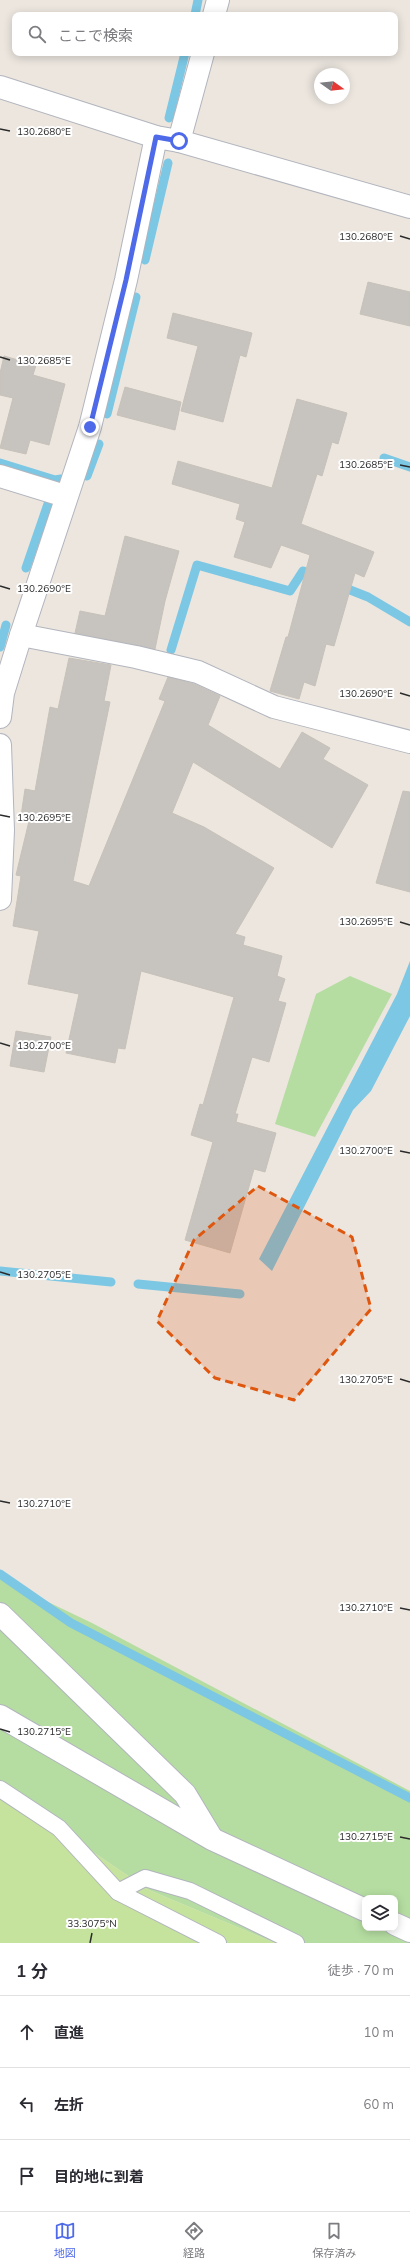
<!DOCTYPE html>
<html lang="ja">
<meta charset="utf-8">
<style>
body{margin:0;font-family:Mulish,"Noto Sans JP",sans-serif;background:#f2f2f3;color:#2b2b33}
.controls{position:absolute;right:12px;bottom:12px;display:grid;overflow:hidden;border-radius:8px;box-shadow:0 2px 10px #0003}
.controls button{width:36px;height:36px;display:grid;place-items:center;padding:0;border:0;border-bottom:1px solid #e1e1e2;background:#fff;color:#2b2b33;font:20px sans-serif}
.compass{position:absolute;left:314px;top:68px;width:36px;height:36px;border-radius:50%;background:#fff;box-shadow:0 2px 10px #0003;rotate:105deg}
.stop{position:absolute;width:12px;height:12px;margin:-9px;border:3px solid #4e6ae9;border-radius:50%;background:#fff}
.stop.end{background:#4e6ae9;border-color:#fff;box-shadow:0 1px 4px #0008}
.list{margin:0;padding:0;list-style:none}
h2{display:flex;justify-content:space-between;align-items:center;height:52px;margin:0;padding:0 16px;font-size:17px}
h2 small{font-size:13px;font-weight:400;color:#7c7c81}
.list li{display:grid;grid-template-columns:26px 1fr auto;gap:12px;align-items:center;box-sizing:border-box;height:72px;padding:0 16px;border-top:1px solid #e1e1e2}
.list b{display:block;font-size:15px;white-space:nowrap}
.list em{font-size:13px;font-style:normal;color:#7c7c81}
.icon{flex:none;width:22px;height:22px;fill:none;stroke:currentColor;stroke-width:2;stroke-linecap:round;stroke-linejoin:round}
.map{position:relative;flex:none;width:410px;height:1943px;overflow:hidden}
.search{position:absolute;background:#fff;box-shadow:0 2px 10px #0003;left:12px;right:12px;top:12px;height:44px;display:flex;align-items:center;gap:10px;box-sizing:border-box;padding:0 14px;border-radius:8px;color:#7c7c81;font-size:15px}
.sheet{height:268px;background:#fff}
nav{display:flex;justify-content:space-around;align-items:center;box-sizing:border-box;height:56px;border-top:1px solid #e1e1e2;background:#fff;font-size:11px;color:#7c7c81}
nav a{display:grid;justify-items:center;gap:2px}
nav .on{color:#4e6ae9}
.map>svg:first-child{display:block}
</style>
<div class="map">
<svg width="410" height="1943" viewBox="0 0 410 1943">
<rect width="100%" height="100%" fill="#ece6df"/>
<g fill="#b5dda1" fill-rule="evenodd">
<path d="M 350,976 L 392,994 L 315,1137 L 275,1124 L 316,994 Z"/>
<path d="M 0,1579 L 92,1623 L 410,1791 L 410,1943 L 275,1943 L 149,1890 L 0,1789 ZM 365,1898 L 395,1898 L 395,1928 L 365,1928 Z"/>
</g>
<path fill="#c5e39d" d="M 0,1789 L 149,1890 L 275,1943 L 0,1943 Z"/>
<path fill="#7cc7e4" d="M 410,961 L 410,1016 L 371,1091 L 353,1110 L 272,1271 L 259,1259 L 397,994 Z"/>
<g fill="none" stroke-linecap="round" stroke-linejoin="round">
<g stroke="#7cc7e4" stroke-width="9">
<path d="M 195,15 L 198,0"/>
<path d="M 169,118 L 185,53"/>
<path d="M 145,260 L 168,163"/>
<path d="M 107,414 L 136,297"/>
<path d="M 384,458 L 410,467"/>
<path d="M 0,463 L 55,480 L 61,479"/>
<path d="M 87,476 L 99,444"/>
<path d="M 26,568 L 48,504"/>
<path d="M 340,586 L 368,597 L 410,622"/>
<path d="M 0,647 L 6,625"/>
<path d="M 171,650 L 197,565 L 290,591 L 303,571 L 315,576"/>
<path d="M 0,1271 L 111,1282"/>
<path d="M 138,1284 L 240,1294"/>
<path d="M 0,1574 L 71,1623 L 410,1798"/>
</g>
</g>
<g fill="#c7c3be" stroke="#c7c2b9">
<path d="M 368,282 L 410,292 L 410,326 L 360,314 Z"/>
<path d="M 173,313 L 252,333 L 246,357 L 240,355 L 223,422 L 181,411 L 198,346 L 167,338 Z"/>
<path d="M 4,356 L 36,365 L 33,375 L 65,384 L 49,445 L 30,440 L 26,454 L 0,448 L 13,398 L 0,395 L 0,373 Z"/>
<path d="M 125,387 L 181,402 L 175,430 L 117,415 Z"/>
<path d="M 297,399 L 347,413 L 338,444 L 332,442 L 322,476 L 317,474 L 301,524 L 374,552 L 364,577 L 355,573 L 334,646 L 326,644 L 315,686 L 304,682 L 299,699 L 270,691 L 286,637 L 288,637 L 310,555 L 281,545 L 271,568 L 234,557 L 245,522 L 236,519 L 240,504 L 172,484 L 178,461 L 272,488 Z"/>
<path d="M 125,536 L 179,551 L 165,601 L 155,649 L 75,633 L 80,611 L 105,616 Z"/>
<path d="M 69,658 L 111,665 L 104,701 L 110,702 L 73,881 L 89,886 L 165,701 L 159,699 L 168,677 L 194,684 L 220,696 L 208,725 L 280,769 L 302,732 L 330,748 L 323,759 L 368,785 L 332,848 L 193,762 L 172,813 L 204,827 L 274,868 L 235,934 L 245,937 L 243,945 L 282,956 L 277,976 L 285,979 L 278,1001 L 286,1003 L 269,1062 L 252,1057 L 235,1114 L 238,1114 L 236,1122 L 276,1133 L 265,1172 L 254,1169 L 230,1253 L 185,1240 L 213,1142 L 191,1135 L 200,1104 L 203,1105 L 234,997 L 141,971 L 125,1049 L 118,1048 L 115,1063 L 66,1053 L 79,994 L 28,984 L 39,931 L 13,926 L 21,876 L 16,875 L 30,817 L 21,816 L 25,789 L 35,791 L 50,707 L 58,709 Z"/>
<path d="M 403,791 L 410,792 L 410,892 L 376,883 Z"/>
<path d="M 16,1031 L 51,1037 L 44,1072 L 10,1066 Z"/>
</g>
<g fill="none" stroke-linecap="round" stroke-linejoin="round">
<g stroke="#b2b5bd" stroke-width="18">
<g id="service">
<path d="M 0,1789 L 59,1828 L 118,1892 L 218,1943"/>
<path d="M 118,1892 L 145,1878 L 190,1891 L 296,1943"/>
</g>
</g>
<g stroke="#b2b5bd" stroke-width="24">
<g id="minor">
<path d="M 214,15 L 218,0"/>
<path d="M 0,87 L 156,137 L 179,141 L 410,207"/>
<path d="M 179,141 L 203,53"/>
<path d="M 0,476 L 65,496"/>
<path d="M 21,635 L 136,657 L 198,672 L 274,707 L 410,742"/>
<path d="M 0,717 L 3,693 L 21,635 L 90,427 L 126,280 L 156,137"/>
<path d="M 0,745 L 3,830 L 0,899"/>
<path d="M 0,1614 L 185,1794 L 211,1837"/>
<path d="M 0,1716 L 212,1839 L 365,1910"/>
<path d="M 395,1924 L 410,1931"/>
</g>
</g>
<use href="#service" stroke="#fff" stroke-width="16"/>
<use href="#minor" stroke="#fff" stroke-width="22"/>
</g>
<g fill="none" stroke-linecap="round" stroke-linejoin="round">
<path stroke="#4e6ae9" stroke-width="5" d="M 90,427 L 126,280 L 156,137 L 179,141"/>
</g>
<path fill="#df570e" fill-opacity="0.2" stroke="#df570e" stroke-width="3" stroke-dasharray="8 5" stroke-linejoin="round" d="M 258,1186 L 352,1237 L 371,1309 L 294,1400 L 215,1378 L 157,1321 L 194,1240 Z"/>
<path fill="none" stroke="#2b2b2b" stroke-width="1.5" d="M 0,129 L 10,131M 400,236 L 410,239M 0,357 L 10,360M 400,465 L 410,467M 0,586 L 10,589M 400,693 L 410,696M 0,815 L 10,817M 400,922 L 410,925M 0,1043 L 10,1046M 400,1151 L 410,1153M 0,1272 L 10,1275M 400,1379 L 410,1382M 0,1501 L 10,1503M 400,1608 L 410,1610M 0,1729 L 10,1732M 400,1837 L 410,1839M 90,1943 L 92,1933"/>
<g font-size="10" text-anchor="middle" fill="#2b2b2b" stroke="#fff" stroke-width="4" stroke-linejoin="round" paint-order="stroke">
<text x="44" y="135">130.2680°E</text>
<text x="366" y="240">130.2680°E</text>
<text x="44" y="364">130.2685°E</text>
<text x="366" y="468">130.2685°E</text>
<text x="44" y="592">130.2690°E</text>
<text x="366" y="697">130.2690°E</text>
<text x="44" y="821">130.2695°E</text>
<text x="366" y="925">130.2695°E</text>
<text x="44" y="1049">130.2700°E</text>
<text x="366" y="1154">130.2700°E</text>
<text x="44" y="1278">130.2705°E</text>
<text x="366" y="1383">130.2705°E</text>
<text x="44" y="1507">130.2710°E</text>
<text x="366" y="1611">130.2710°E</text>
<text x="44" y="1735">130.2715°E</text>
<text x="366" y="1840">130.2715°E</text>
<text x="92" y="1927">33.3075°N</text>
</g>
</svg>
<div class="controls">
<button><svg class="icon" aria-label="layers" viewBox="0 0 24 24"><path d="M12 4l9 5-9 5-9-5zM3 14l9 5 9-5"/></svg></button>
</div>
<svg class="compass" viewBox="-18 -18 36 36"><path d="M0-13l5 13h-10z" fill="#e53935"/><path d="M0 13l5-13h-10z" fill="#7c7c81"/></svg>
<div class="stop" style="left:179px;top:141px"></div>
<div class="stop end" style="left:90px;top:427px"></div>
<div class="search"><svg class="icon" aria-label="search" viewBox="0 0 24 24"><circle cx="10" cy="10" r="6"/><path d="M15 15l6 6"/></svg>ここで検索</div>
</div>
<section class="sheet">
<h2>1 分<small>徒歩 · 70 m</small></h2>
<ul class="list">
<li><svg class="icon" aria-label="ahead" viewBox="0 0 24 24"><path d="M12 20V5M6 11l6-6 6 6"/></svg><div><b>直進</b></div><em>10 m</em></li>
<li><svg class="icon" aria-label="left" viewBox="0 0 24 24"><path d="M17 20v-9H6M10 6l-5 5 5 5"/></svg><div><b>左折</b></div><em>60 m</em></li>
<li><svg class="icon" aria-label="arrive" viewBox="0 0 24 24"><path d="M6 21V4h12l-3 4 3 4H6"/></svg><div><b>目的地に到着</b></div></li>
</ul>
</section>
<nav>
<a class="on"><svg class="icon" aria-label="map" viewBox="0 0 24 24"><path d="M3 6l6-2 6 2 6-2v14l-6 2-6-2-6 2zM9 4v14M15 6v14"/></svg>地図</a>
<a><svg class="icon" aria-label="directions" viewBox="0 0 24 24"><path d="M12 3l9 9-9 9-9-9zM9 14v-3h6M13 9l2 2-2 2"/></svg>経路</a>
<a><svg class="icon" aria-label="saved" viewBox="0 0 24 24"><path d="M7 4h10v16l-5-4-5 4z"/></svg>保存済み</a>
</nav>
